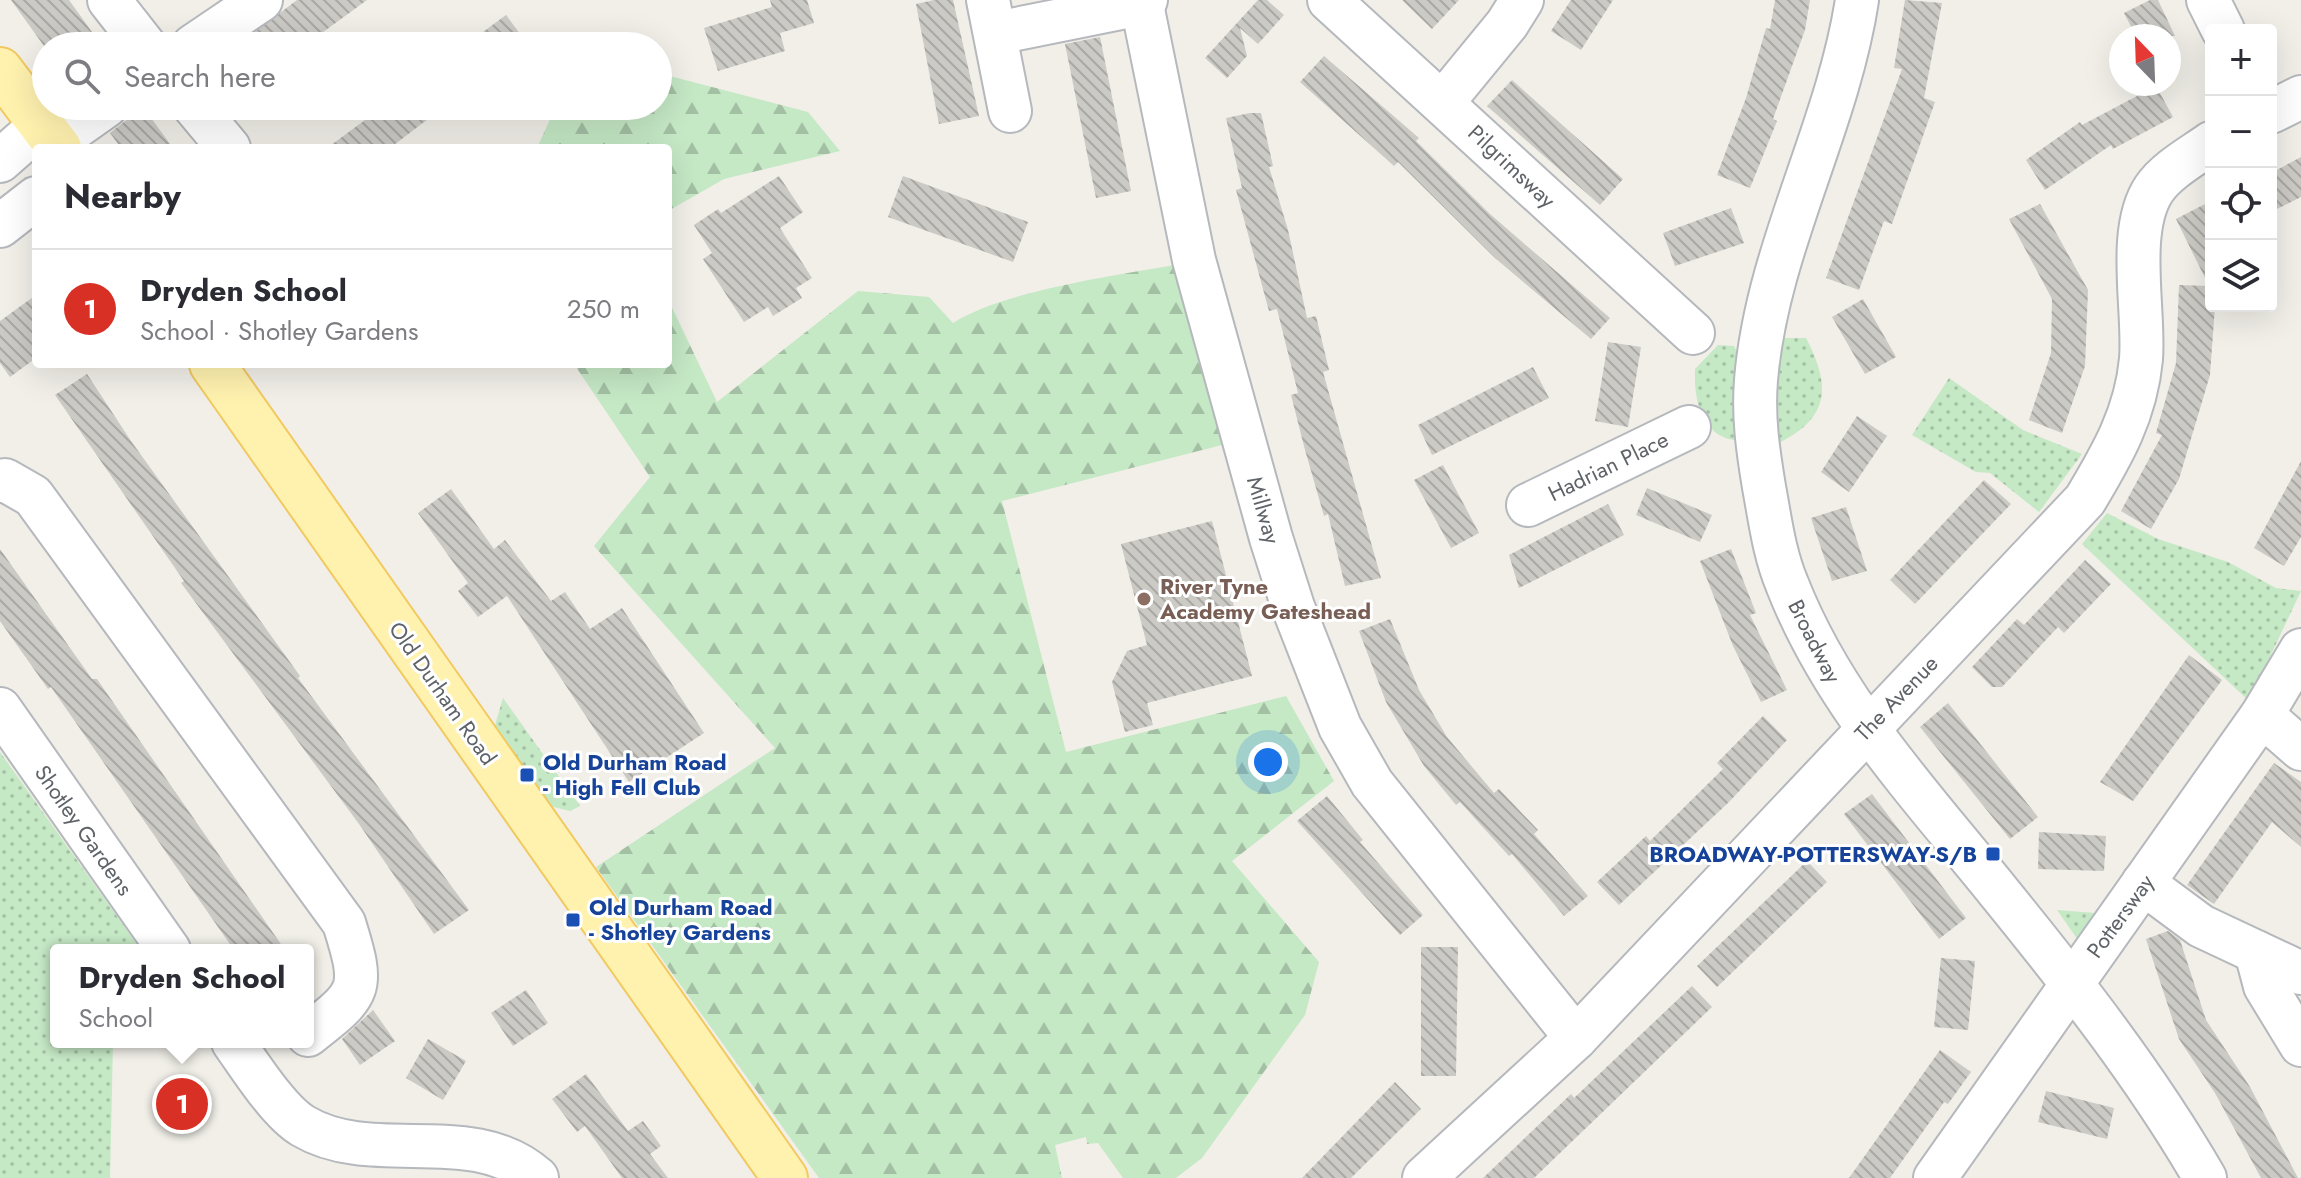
<!DOCTYPE html>
<meta charset="utf-8">
<style>
body{margin:0;font-family:Jost,sans-serif;background:#f7f7f7;color:#2b2b33}
.controls{position:absolute;right:24px;top:24px;display:grid;overflow:hidden;border-radius:8px;box-shadow:0 8px 32px #0002}
.controls button{width:72px;height:72px;display:grid;place-items:center;padding:0;border:0;border-bottom:2px solid #e1e1e2;background:#fff;color:#2b2b33;font:40px sans-serif}
.compass{position:absolute;left:2109px;top:24px;width:72px;height:72px;border-radius:50%;background:#fff;box-shadow:0 8px 32px #0002;rotate:337deg}
.you{position:absolute;left:1268px;top:762px;width:28px;height:28px;margin:-20px;border:6px solid #fff;border-radius:50%;background:#1a73e8;box-shadow:0 0 0 12px #1a73e833}
.badge{display:grid;place-items:center;width:52px;height:52px;border-radius:50%;background:#d93025;color:#fff;font-size:26px;font-weight:700}
.pin{position:absolute;translate:-50% -50%;border:4px solid #fff;box-shadow:0 2px 8px #0006}
.popup{position:absolute;left:50px;top:944px;width:264px;height:104px;box-sizing:border-box;display:grid;place-content:center;border-radius:8px;background:#fff;filter:drop-shadow(0 2px 6px #0005);font-size:26px;white-space:nowrap;color:#7c7c81}
.popup b{font-size:30px;color:#2b2b33}
.popup::after{content:'';position:absolute;left:50%;top:100%;margin-left:-16px;border:16px solid transparent;border-top-color:#fff}
.list{margin:0;padding:0;list-style:none}
h2{display:flex;justify-content:space-between;align-items:center;height:104px;margin:0;padding:0 32px;font-size:34px}
h2 small{font-size:26px;font-weight:400;color:#7c7c81}
.list li{display:grid;grid-template-columns:52px 1fr auto;gap:24px;align-items:center;box-sizing:border-box;height:120px;padding:0 32px;border-top:2px solid #e1e1e2}
.list b{display:block;font-size:30px;white-space:nowrap}
.list p{margin:0;font-size:26px;white-space:nowrap;color:#7c7c81}
.list em{font-size:26px;font-style:normal;color:#7c7c81}
.icon{flex:none;width:44px;height:44px;fill:none;stroke:currentColor;stroke-width:2;stroke-linecap:round;stroke-linejoin:round}
.map{position:relative;flex:none;width:2301px;height:1178px;overflow:hidden}
.search{position:absolute;background:#fff;box-shadow:0 8px 32px #0002;left:32px;top:32px;width:640px;height:88px;display:flex;align-items:center;gap:20px;box-sizing:border-box;padding:0 28px;border-radius:44px;color:#7c7c81;font-size:30px}
.panel{position:absolute;background:#fff;box-shadow:0 8px 32px #0002;left:32px;top:144px;width:640px;height:224px;border-radius:8px}
.map>svg:first-child{display:block}
</style>
<div class="map">
<svg width="2301" height="1178" viewBox="0 0 2301 1178">
<defs>
<pattern id="grass-dots" width="8" height="8" patternUnits="userSpaceOnUse" patternTransform="scale(2)"><rect width="8" height="8" fill="#c5e8c5"/><path d="M2 2h.1M6 6h.1" fill="none" stroke="#a3c0a4" stroke-width="1.8" stroke-linecap="round"/></pattern>
<pattern id="forest-firs" width="22" height="20" patternUnits="userSpaceOnUse" patternTransform="scale(2)"><rect width="22" height="20" fill="#c5e8c5"/><path d="M5 1l3.5 6h-7zM16 11l3.5 6h-7z" fill="#a3c0a4"/></pattern>
<pattern id="building-back-hatch" width="6" height="6" patternUnits="userSpaceOnUse" patternTransform="scale(2)"><rect width="6" height="6" fill="#cccac5"/><path d="M-1 5l2 2M0 0l6 6M5-1l2 2" fill="none" stroke="#a9a8a4"/></pattern>
</defs>
<rect width="100%" height="100%" fill="#f1efe8"/>
<g fill="url(#grass-dots)">
<path d="M 1782,338 L 1806,338 C 1831,386 1830,417 1779,443 L 1777,361 Z"/>
<path d="M 1718,345 L 1734,346 L 1740,358 L 1740,441 C 1701,438 1694,402 1695,369 Z"/>
<path d="M 1949,378 L 2023,430 L 2082,454 L 2039,512 L 1990,473 L 1976,472 L 1912,435 Z"/>
<path d="M 2107,513 L 2158,539 L 2228,562 L 2276,588 L 2301,591 L 2249,701 L 2082,544 Z"/>
<path d="M 503,698 L 580,806 L 570,811 L 550,806 L 494,729 Z"/>
<path d="M 0,752 L 141,950 L 56,950 L 56,1042 L 113,1042 L 110,1178 L 0,1178 Z"/>
<path d="M 2057,910 L 2095,913 L 2078,940 Z"/>
</g>
<g fill="url(#forest-firs)">
<path d="M 658,73 L 808,112 L 840,151 L 724,179 L 668,211 L 668,148 L 537,148 L 556,106 L 658,106 Z"/>
<path d="M 1174,265 L 1200,336 L 1222,445 L 1002,501 L 1066,752 L 1286,696 L 1334,781 L 1232,861 L 1319,962 L 1305,1015 L 1202,1158 L 1176,1178 L 1123,1178 L 1098,1143 L 1087,1144 L 1086,1137 L 1055,1145 L 1062,1178 L 819,1178 L 596,867 L 775,748 L 594,546 L 650,477 L 574,364 L 668,364 L 668,299 L 717,402 L 858,291 L 929,297 L 953,323 C 1004,291 1112,276 1174,265 Z"/>
</g>
<g fill="url(#building-back-hatch)">
<path d="M 11,0 L 69,0 L 102,46 L 44,46 Z"/>
<path d="M 297,0 L 367,0 L 304,46 L 236,46 Z"/>
<path d="M 770,0 L 807,0 L 814,23 L 780,33 L 785,51 L 718,71 L 704,28 L 772,7 Z"/>
<path d="M 934,0 L 953,0 L 979,116 L 939,124 L 916,4 Z"/>
<path d="M 1258,0 L 1267,0 L 1284,15 L 1258,44 L 1240,28 L 1247,56 L 1227,78 L 1205,58 Z"/>
<path d="M 1402,0 L 1459,0 L 1432,29 Z"/>
<path d="M 1571,0 L 1613,0 L 1581,50 L 1551,31 Z"/>
<path d="M 1775,0 L 1810,0 L 1805,30 L 1773,119 L 1777,121 L 1750,188 L 1717,175 L 1746,98 L 1766,28 L 1770,29 Z"/>
<path d="M 1905,0 L 1942,3 L 1924,98 L 1935,102 L 1892,224 L 1884,221 L 1859,290 L 1826,278 L 1902,69 L 1894,68 Z"/>
<path d="M 2150,0 L 2158,0 L 2175,36 L 2136,36 L 2124,13 Z"/>
<path d="M 506,15 L 529,46 L 464,46 Z"/>
<path d="M 1100,37 L 1131,191 L 1096,198 L 1065,44 Z"/>
<path d="M 1324,56 L 1419,138 L 1416,141 L 1490,214 L 1610,318 L 1591,339 L 1495,258 L 1398,162 L 1394,166 L 1300,82 Z"/>
<path d="M 1512,80 L 1623,179 L 1600,205 L 1487,106 Z"/>
<path d="M 2156,86 L 2173,117 L 2113,149 L 2111,145 L 2045,190 L 2026,160 L 2080,122 L 2082,125 Z"/>
<path d="M 384,106 L 445,106 L 390,148 L 327,148 Z"/>
<path d="M 143,107 L 173,148 L 121,148 L 110,133 Z"/>
<path d="M 1250,113 L 1261,113 L 1273,166 L 1269,167 L 1288,230 L 1307,318 L 1316,316 L 1329,370 L 1323,372 L 1381,578 L 1345,586 L 1328,514 L 1324,516 L 1305,450 L 1291,395 L 1298,393 L 1277,309 L 1269,311 L 1236,190 L 1242,188 L 1226,118 Z"/>
<path d="M 2301,157 L 2301,197 L 2271,212 L 2271,173 Z"/>
<path d="M 779,176 L 803,212 L 780,228 L 812,278 L 796,288 L 802,298 L 773,316 L 768,307 L 744,322 L 703,259 L 712,253 L 694,225 L 718,209 L 721,213 Z"/>
<path d="M 903,176 L 1028,222 L 1013,262 L 888,217 Z"/>
<path d="M 2211,201 L 2211,306 L 2215,306 L 2210,375 L 2179,479 L 2151,529 L 2121,511 L 2162,435 L 2156,433 L 2176,363 L 2179,285 L 2209,286 L 2176,219 Z"/>
<path d="M 2040,204 L 2088,290 L 2085,366 L 2062,433 L 2029,420 L 2051,353 L 2052,299 L 2009,219 Z"/>
<path d="M 1731,208 L 1744,243 L 1675,266 L 1663,233 Z"/>
<path d="M 36,295 L 36,358 L 10,377 L 0,363 L 0,321 Z"/>
<path d="M 1863,299 L 1896,357 L 1865,374 L 1832,317 Z"/>
<path d="M 1608,342 L 1641,347 L 1628,427 L 1595,421 Z"/>
<path d="M 1533,367 L 1549,398 L 1432,455 L 1418,425 Z"/>
<path d="M 87,374 L 131,441 L 300,676 L 298,678 L 469,910 L 434,934 L 359,824 L 181,583 L 184,581 L 55,395 Z"/>
<path d="M 1857,416 L 1887,436 L 1849,492 L 1821,472 Z"/>
<path d="M 2301,461 L 2301,537 L 2284,566 L 2254,548 Z"/>
<path d="M 1443,465 L 1479,533 L 1451,548 L 1414,480 Z"/>
<path d="M 1984,480 L 2011,504 L 1915,604 L 1890,580 Z"/>
<path d="M 1647,488 L 1712,515 L 1700,542 L 1636,515 Z"/>
<path d="M 451,489 L 494,549 L 505,540 L 551,601 L 565,592 L 590,629 L 622,608 L 704,733 L 629,782 L 507,596 L 478,617 L 458,591 L 468,583 L 418,513 Z"/>
<path d="M 1608,504 L 1624,535 L 1519,588 L 1509,555 Z"/>
<path d="M 1846,507 L 1867,571 L 1832,581 L 1811,518 Z"/>
<path d="M 1212,521 L 1252,676 L 1147,703 L 1153,725 L 1125,732 L 1112,682 L 1127,651 L 1147,645 L 1121,544 Z"/>
<path d="M 0,549 L 92,679 L 97,679 L 285,950 L 234,950 L 51,687 L 48,689 L 0,621 Z"/>
<path d="M 1731,549 L 1756,613 L 1750,615 L 1787,690 L 1761,702 L 1733,646 L 1700,561 Z"/>
<path d="M 2085,560 L 2111,584 L 2064,633 L 2058,627 L 2002,687 L 1992,687 L 1972,667 L 2017,619 L 2024,625 Z"/>
<path d="M 1390,619 L 1419,690 L 1447,737 L 1494,793 L 1499,789 L 1538,830 L 1534,834 L 1588,896 L 1564,916 L 1512,854 L 1509,856 L 1460,802 L 1456,805 L 1424,766 L 1386,702 L 1359,631 Z"/>
<path d="M 2189,655 L 2222,680 L 2133,801 L 2100,782 Z"/>
<path d="M 1948,703 L 2038,817 L 2010,839 L 1920,727 Z"/>
<path d="M 1763,716 L 1787,740 L 1729,802 L 1619,905 L 1597,882 L 1646,836 L 1650,841 L 1723,769 L 1717,763 Z"/>
<path d="M 2274,763 L 2301,782 L 2301,847 L 2272,822 L 2214,904 L 2187,885 Z"/>
<path d="M 1872,794 L 1966,918 L 1939,939 L 1844,814 Z"/>
<path d="M 1327,796 L 1363,840 L 1360,842 L 1423,915 L 1400,935 L 1297,821 Z"/>
<path d="M 2039,832 L 2106,836 L 2104,871 L 2038,869 Z"/>
<path d="M 1807,861 L 1827,882 L 1717,987 L 1697,966 Z"/>
<path d="M 2168,931 L 2180,940 L 2206,1020 L 2250,1087 L 2298,1178 L 2261,1178 L 2215,1093 L 2179,1039 L 2146,939 Z"/>
<path d="M 1421,947 L 1458,947 L 1456,1076 L 1421,1076 Z"/>
<path d="M 1941,958 L 1975,961 L 1968,1030 L 1934,1027 Z"/>
<path d="M 1692,986 L 1712,1007 L 1534,1178 L 1483,1178 L 1571,1094 L 1574,1098 Z"/>
<path d="M 526,990 L 548,1023 L 513,1046 L 491,1013 Z"/>
<path d="M 373,1010 L 395,1041 L 360,1065 L 342,1039 Z"/>
<path d="M 428,1039 L 466,1061 L 443,1100 L 406,1078 Z"/>
<path d="M 1940,1050 L 1971,1072 L 1948,1104 L 1944,1102 L 1890,1178 L 1849,1178 Z"/>
<path d="M 586,1074 L 628,1131 L 643,1121 L 661,1146 L 650,1154 L 668,1178 L 622,1178 L 585,1126 L 577,1132 L 552,1099 Z"/>
<path d="M 1395,1082 L 1421,1109 L 1351,1178 L 1302,1178 Z"/>
<path d="M 2046,1091 L 2114,1108 L 2107,1139 L 2038,1122 Z"/>
</g>
<g fill="none" stroke-linecap="round" stroke-linejoin="round">
<g stroke="#b5b8bc" stroke-width="46">
<g id="minor">
<path d="M 109,0 L 145,46"/>
<path d="M 988,0 L 1010,111"/>
<path d="M 1141,0 L 1194,260 L 1271,538 L 1293,607 L 1340,727 L 1372,783 L 1576,1038"/>
<path d="M 1329,0 L 1693,333"/>
<path d="M 1857,0 C 1837,130 1767,248 1756,380 C 1753,417 1758,451 1764,487 C 1770,519 1774,553 1787,584 C 1833,702 1920,794 1998,891 C 2072,982 2146,1076 2205,1178"/>
<path d="M 2208,0 L 2223,30"/>
<path d="M 996,33 L 1141,4 L 1146,0"/>
<path d="M 193,46 L 261,0"/>
<path d="M 1443,102 L 1507,24 L 1522,0"/>
<path d="M 194,106 L 229,148"/>
<path d="M 2271,112 L 2301,97"/>
<path d="M 55,142 L 106,106"/>
<path d="M 0,161 L 42,124"/>
<path d="M 0,226 L 36,198"/>
<path d="M 0,481 L 5,480 L 33,496 L 344,923 C 365,990 362,993 308,1035"/>
<path d="M 1528,505 L 1689,427"/>
<path d="M 0,709 L 169,950"/>
<path d="M 2262,715 L 2301,749"/>
<path d="M 2143,883 L 2201,926 L 2301,973"/>
<path d="M 2256,952 L 2265,986 L 2301,1045"/>
<path d="M 233,1042 C 250,1066 279,1112 303,1126 C 374,1168 472,1120 537,1178"/>
<path d="M 1424,1178 L 1576,1038 L 2085,500 C 2112,455 2136,414 2141,359 C 2145,311 2126,231 2154,189 C 2167,170 2193,156 2211,143"/>
<path d="M 1935,1178 L 2262,715 L 2301,650"/>
</g>
</g>
<g stroke="#f2c960" stroke-width="48">
<g id="major">
<path d="M 0,70 L 59,148"/>
<path d="M 212,364 L 785,1178"/>
</g>
</g>
<use href="#minor" stroke="#fff" stroke-width="42"/>
<use href="#major" stroke="#fff2af" stroke-width="44"/>
</g>
<circle fill="#8d6e63" stroke="#fff" stroke-width="3" cx="1144" cy="599" r="8"/>
<g fill="#1a4fb4" stroke="#fff" stroke-width="3">
<rect x="519" y="767" width="16" height="16" rx="4"/>
<rect x="1985" y="846" width="16" height="16" rx="4"/>
<rect x="565" y="912" width="16" height="16" rx="4"/>
</g>
<g text-anchor="middle" dominant-baseline="central" stroke-width="6" stroke-linejoin="round" paint-order="stroke">
<g font-size="22" fill="#5f6368" stroke="#fff">
<text transform="translate(1512 166) rotate(43)">Pilgrimsway</text>
<text transform="translate(1608 466) rotate(-26)">Hadrian Place</text>
<text transform="translate(1264 510) rotate(74)">Millway</text>
<text transform="translate(1815 641) rotate(63)">Broadway</text>
<text transform="translate(443 693) rotate(55)">Old Durham Road</text>
<text transform="translate(1896 698) rotate(-46)">The Avenue</text>
<text transform="translate(84 830) rotate(55)">Shotley Gardens</text>
<text transform="translate(2120 916) rotate(-54)">Pottersway</text>
</g>
<g font-size="22" font-weight="bold" fill="#785e54" stroke="#fff" text-anchor="start">
<text x="1160" y="586">River Tyne<tspan x="1160" dy="25">Academy Gateshead</tspan></text>
</g>
<g font-size="22" font-weight="bold" fill="#164399" stroke="#fff" text-anchor="start">
<text x="543" y="762">Old Durham Road<tspan x="543" dy="25">- High Fell Club</tspan></text>
<text x="1977" y="854" text-anchor="end">BROADWAY-POTTERSWAY-S/B</text>
<text x="589" y="907">Old Durham Road<tspan x="589" dy="25">- Shotley Gardens</tspan></text>
</g>
</g>
</svg>
<div class="controls">
<button>+</button>
<button>−</button>
<button><svg class="icon" aria-label="locate" viewBox="0 0 24 24"><circle cx="12" cy="12" r="6"/><path d="M12 2v4M12 18v4M2 12h4M18 12h4"/></svg></button>
<button><svg class="icon" aria-label="layers" viewBox="0 0 24 24"><path d="M12 4l9 5-9 5-9-5zM3 14l9 5 9-5"/></svg></button>
</div>
<svg class="compass" viewBox="-18 -18 36 36"><path d="M0-13l5 13h-10z" fill="#e53935"/><path d="M0 13l5-13h-10z" fill="#7c7c81"/></svg>
<div class="you"></div>
<div class="pin badge" style="left:182px;top:1104px">1</div>
<div class="popup"><b>Dryden School</b>School</div>
<div class="search"><svg class="icon" aria-label="search" viewBox="0 0 24 24"><circle cx="10" cy="10" r="6"/><path d="M15 15l6 6"/></svg>Search here</div>
<section class="panel">
<h2>Nearby<small></small></h2>
<ul class="list">
<li><span class="badge">1</span><div><b>Dryden School</b><p>School · Shotley Gardens</p></div><em>250 m</em></li>
</ul>
</section>
</div>
